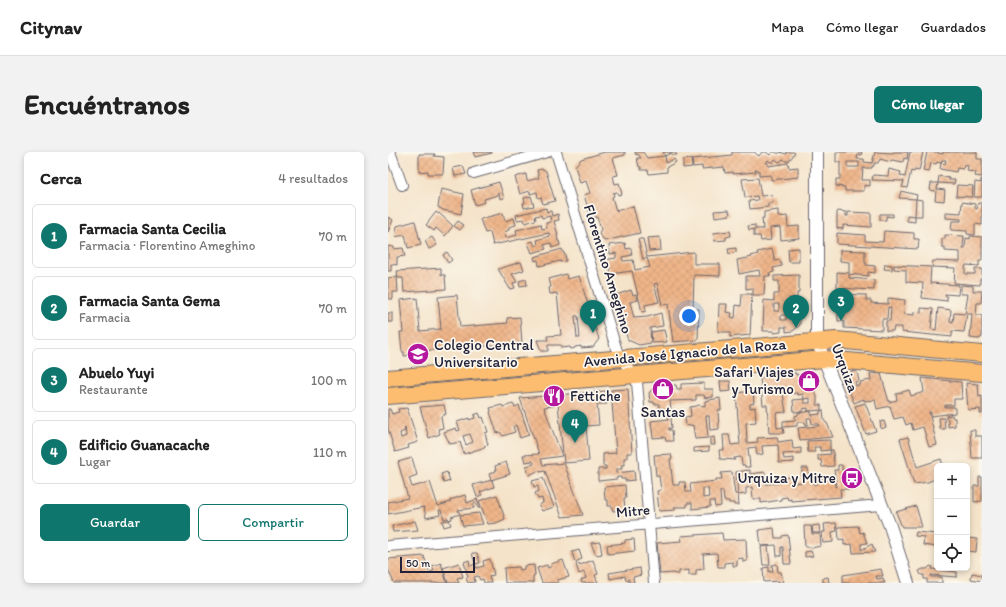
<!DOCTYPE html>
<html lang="es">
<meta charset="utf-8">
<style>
body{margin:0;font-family:Itim,sans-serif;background:#f2f2f2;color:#222}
.controls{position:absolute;right:12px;bottom:12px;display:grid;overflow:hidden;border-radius:6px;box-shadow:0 2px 6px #0003}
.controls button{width:36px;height:36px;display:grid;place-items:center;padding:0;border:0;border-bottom:1px solid #e0e0e0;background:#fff;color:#222;font:20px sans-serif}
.scale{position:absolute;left:12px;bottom:10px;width:75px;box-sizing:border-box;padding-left:4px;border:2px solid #22223b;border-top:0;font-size:11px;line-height:14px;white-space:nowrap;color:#22223b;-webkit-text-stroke:3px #fbf7ec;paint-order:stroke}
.you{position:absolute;left:301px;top:164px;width:14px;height:14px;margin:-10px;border:3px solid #fff;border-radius:50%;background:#1a73e8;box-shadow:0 0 0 6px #1a73e833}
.badge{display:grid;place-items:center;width:26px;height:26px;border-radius:50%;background:#0f766e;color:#fff;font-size:13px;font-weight:700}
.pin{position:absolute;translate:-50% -33px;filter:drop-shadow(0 1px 2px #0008)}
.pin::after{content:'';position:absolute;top:21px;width:14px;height:12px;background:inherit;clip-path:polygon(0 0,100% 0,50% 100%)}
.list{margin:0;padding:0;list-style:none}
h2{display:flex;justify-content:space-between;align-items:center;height:52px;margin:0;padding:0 16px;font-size:17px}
h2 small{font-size:13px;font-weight:400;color:#767676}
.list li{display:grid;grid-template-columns:26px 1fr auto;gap:12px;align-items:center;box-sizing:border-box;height:64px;margin:0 8px 8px;padding:0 8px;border:1px solid #e0e0e0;border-radius:6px}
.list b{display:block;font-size:15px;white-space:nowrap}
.list p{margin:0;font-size:13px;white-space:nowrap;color:#767676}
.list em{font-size:13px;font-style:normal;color:#767676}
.actions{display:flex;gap:8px;padding:12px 16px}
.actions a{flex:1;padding:9px 0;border:1px solid #0f766e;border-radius:6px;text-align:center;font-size:14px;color:#0f766e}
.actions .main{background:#0f766e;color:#fff}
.icon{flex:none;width:22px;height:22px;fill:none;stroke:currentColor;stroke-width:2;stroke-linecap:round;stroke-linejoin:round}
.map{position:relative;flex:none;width:594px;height:431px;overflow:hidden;border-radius:6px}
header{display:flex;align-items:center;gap:24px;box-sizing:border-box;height:56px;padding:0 20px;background:#fff;border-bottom:1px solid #e0e0e0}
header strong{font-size:19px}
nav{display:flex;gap:22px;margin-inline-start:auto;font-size:14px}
.intro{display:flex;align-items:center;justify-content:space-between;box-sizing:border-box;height:96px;padding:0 24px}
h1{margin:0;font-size:28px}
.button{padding:10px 18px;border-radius:6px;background:#0f766e;color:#fff;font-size:14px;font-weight:700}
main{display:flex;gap:24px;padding:0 24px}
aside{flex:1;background:#fff;border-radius:6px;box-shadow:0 2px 6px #0003}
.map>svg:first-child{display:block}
</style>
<header>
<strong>Citynav</strong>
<nav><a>Mapa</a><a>Cómo llegar</a><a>Guardados</a></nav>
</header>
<div class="intro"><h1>Encuéntranos</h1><a class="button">Cómo llegar</a></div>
<main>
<aside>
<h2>Cerca<small>4 resultados</small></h2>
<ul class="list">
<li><span class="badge">1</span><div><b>Farmacia Santa Cecilia</b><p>Farmacia · Florentino Ameghino</p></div><em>70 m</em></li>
<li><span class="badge">2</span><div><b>Farmacia Santa Gema</b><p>Farmacia</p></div><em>70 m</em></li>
<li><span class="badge">3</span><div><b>Abuelo Yuyi</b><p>Restaurante</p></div><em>100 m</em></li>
<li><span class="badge">4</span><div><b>Edificio Guanacache</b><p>Lugar</p></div><em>110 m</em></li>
</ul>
<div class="actions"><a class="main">Guardar</a><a>Compartir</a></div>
</aside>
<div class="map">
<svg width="594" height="431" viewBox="0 0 594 431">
<defs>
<pattern id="building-cross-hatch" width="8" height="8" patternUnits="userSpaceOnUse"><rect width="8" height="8" fill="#efb589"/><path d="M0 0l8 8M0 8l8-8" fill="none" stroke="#cd9b77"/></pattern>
</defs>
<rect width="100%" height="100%" fill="#fbf7ec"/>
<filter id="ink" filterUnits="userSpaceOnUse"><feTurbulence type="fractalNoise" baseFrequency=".025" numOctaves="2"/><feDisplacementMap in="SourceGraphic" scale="8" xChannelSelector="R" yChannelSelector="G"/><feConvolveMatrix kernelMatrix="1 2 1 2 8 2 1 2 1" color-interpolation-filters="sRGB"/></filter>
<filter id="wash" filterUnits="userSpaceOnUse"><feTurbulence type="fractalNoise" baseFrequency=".012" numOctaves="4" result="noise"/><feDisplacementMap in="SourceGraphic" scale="16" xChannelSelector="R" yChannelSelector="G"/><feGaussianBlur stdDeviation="0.9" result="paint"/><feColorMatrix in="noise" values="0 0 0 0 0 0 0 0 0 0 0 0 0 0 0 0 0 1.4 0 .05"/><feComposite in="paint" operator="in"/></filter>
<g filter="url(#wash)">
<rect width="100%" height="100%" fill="#f4e3c9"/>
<g id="blocks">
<g fill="url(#building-cross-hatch)" fill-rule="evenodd">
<path d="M 85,0 L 104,0 L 104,1 L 87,5 Z"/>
<path d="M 217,0 L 237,0 L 237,3 L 225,6 L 230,23 L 225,24 L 227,32 L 231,31 L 234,42 L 230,43 L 229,40 L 225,41 L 226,44 L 224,45 L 228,59 L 245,54 L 252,81 L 216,89 L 215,86 L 212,84 L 211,81 L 213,77 L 209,65 L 203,66 L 196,43 L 202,41 L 198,29 L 192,31 L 187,14 L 193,7 Z"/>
<path d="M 247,0 L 255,0 L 259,6 L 277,4 L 275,0 L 287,0 L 289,3 L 285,3 L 283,1 L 277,4 L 278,11 L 286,7 L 288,10 L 279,15 L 279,20 L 261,22 L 260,18 L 253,18 L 253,15 L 251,15 L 249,6 L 253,6 L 250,2 L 248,3 Z"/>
<path d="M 344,0 L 366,0 L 371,4 L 374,0 L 378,0 L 382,3 L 384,0 L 388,0 L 390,2 L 392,0 L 398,2 L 399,0 L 406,0 L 407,1 L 401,9 L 398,9 L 395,7 L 393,9 L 391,10 L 387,7 L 385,10 L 382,10 L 380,8 L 378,11 L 380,11 L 380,14 L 400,11 L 401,16 L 410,15 L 410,25 L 383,28 L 383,23 L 371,24 L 371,18 L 367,18 L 368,20 L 345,22 L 345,20 L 337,21 L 336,15 L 314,17 L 314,14 L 305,15 L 304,7 L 344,3 Z"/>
<path d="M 448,0 L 474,0 L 473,3 L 470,2 L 469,7 L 476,7 L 476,10 L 484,11 L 487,0 L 505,1 L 505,0 L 520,0 L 519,7 L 516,6 L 515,10 L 504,8 L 503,10 L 492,7 L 490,11 L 486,11 L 486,14 L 484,14 L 484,16 L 475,16 L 474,28 L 482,28 L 482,34 L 476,33 L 476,39 L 457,39 L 457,35 L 448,34 L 448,27 L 452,27 L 452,10 L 448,10 ZM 459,10 L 471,10 L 471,15 L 459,15 Z"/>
<path d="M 522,0 L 535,0 L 531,19 L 527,18 L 526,20 L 523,19 L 519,36 L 514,35 L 516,29 L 484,28 L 485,23 L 500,24 L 501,17 L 513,20 L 512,23 L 517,25 Z"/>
<path d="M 539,0 L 550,0 L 550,1 L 555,2 L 555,0 L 589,0 L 589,7 L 594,7 L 594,25 L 587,24 L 588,20 L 579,19 L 580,14 L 576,13 L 575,17 L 569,16 L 568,20 L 552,17 L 553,11 L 557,12 L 558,8 L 554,8 L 553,11 L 549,10 L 548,12 L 543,11 L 541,20 L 535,19 Z"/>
<path d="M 31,2 L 47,2 L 46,4 L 56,5 L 55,22 L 40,22 L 40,19 L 31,20 Z"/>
<path d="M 303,7 L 304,15 L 295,16 L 295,8 Z"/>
<path d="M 75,14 L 78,22 L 67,24 L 65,16 Z"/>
<path d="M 155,17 L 158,19 L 167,49 L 155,52 L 153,45 L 150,46 L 149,40 L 142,42 L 142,39 L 132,42 L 127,25 L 138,22 L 139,29 L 151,26 L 149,18 Z"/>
<path d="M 551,24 L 561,26 L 561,28 L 567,28 L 566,32 L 550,31 L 549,37 L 557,38 L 556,49 L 547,48 L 548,39 L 542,38 L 543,31 L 550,31 Z"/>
<path d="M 370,26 L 373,44 L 384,43 L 385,51 L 380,51 L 380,55 L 362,57 L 361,49 L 370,48 L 369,44 L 357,45 L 354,27 Z"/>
<path d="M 593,27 L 594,27 L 594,45 L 586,45 L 587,30 L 593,31 Z"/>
<path d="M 111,30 L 116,46 L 112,47 L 111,41 L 109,42 L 110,43 L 96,47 L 97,50 L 87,53 L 83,38 Z"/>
<path d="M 569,33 L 585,34 L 584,45 L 568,44 Z"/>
<path d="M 53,37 L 76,42 L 73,62 L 55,58 L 50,55 Z"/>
<path d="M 513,39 L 529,43 L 528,47 L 534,48 L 534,64 L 527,64 L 528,47 L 511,46 Z"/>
<path d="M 143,44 L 146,54 L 136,56 L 135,51 L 137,51 L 136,46 Z"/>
<path d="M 574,50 L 587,52 L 587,56 L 589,57 L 590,51 L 594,51 L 594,73 L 587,72 L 587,83 L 579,82 L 579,79 L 563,78 L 564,69 L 573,69 L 573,67 L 558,66 L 558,60 L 573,61 Z"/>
<path d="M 158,56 L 159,60 L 163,59 L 164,64 L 170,62 L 171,68 L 166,69 L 170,83 L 169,83 L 170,89 L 171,89 L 172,93 L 164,96 L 163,91 L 156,93 L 158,97 L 144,101 L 140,91 L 145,89 L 147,94 L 150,93 L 149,88 L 162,84 L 161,81 L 105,93 L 102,80 L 97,81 L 92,67 L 115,61 L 117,69 L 126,66 L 128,73 L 121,75 L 121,78 L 116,80 L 118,86 L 129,83 L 128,78 L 133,77 L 153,72 L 154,77 L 159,76 L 158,71 L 163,70 L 162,64 L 154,66 L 153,63 L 147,64 L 148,68 L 137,71 L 136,67 L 129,68 L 128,63 Z"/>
<path d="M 341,58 L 342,63 L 327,65 L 326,59 Z"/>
<path d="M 390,58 L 390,65 L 399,64 L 400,75 L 411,74 L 411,86 L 393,88 L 392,75 L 382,76 L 383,88 L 373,89 L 372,84 L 366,84 L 366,77 L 361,78 L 360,74 L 367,73 L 367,77 L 375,77 L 374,66 L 376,66 L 376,60 Z"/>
<path d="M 449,59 L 458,60 L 458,64 L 460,64 L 460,60 L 483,61 L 483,75 L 455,73 L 455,77 L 449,76 Z"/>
<path d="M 48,60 L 51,62 L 51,61 L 65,74 L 57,84 L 48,76 L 46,79 L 38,73 Z"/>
<path d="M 492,62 L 505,62 L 505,65 L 498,64 L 498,68 L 492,68 Z"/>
<path d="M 519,63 L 527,64 L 527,70 L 519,69 Z"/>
<path d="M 0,65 L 5,68 L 0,80 Z"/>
<path d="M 27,69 L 33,93 L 20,96 L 17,83 L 7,85 L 9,74 Z"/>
<path d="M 70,69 L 76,73 L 72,78 L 66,74 Z"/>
<path d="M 342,79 L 343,84 L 338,85 L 338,88 L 326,89 L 325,81 Z"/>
<path d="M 496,79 L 526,81 L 526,87 L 531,87 L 530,97 L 449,92 L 449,81 L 477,83 L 477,89 L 495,90 Z"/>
<path d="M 557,83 L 576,84 L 575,96 L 577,96 L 578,86 L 582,87 L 582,84 L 594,85 L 594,109 L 591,109 L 591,114 L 578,113 L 577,116 L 577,122 L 587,122 L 587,117 L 594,117 L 594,127 L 592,127 L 592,133 L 566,131 L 567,116 L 544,115 L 545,109 L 572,110 L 572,100 L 557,99 L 557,95 L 554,95 L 554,87 L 557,87 Z"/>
<path d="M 44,85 L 49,93 L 41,97 L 37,89 Z"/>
<path d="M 272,85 L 273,98 L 261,99 L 259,86 Z"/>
<path d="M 250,87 L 255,87 L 259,105 L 306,100 L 306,112 L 332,112 L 332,124 L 306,123 L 305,157 L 311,157 L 310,188 L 285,190 L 280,152 L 274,153 L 269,131 L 266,132 L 271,150 L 257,153 L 258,159 L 254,160 L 244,119 L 223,122 L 221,112 L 217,112 L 216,108 L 228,106 L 228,101 L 222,102 L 221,93 L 237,91 L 238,97 L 243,96 L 244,103 L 234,105 L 235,109 L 245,108 L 247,118 L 262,115 L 259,106 L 255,107 Z"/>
<path d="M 0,94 L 6,95 L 6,97 L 15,96 L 17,104 L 9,105 L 9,113 L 3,112 L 3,119 L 0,119 Z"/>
<path d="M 348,96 L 348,100 L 341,102 L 340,97 Z"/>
<path d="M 411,96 L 411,110 L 401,110 L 400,97 Z"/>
<path d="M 174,97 L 176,102 L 177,102 L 178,109 L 172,110 L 172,109 L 151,114 L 150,108 L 147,109 L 146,105 Z"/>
<path d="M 384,97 L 387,109 L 392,108 L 394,114 L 385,116 L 386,120 L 381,121 L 382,124 L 377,124 L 376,143 L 365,143 L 365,136 L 358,137 L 358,124 L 372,124 L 371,118 L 351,122 L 349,108 L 364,105 L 363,104 L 370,102 L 369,100 Z"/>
<path d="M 452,98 L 477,99 L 477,111 L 478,111 L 478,113 L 487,114 L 487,121 L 480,120 L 480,124 L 461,122 L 461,126 L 486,128 L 486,138 L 449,136 L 449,120 L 461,121 L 461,110 L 452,109 Z"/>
<path d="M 59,100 L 64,108 L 60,111 L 55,103 Z"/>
<path d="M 133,110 L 136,118 L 124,122 L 129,130 L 125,131 L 127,136 L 122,137 L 110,117 Z"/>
<path d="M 497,112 L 504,113 L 504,118 L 496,117 Z"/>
<path d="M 506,113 L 543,115 L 542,131 L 571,133 L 570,143 L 557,142 L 557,144 L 559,144 L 559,149 L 534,146 L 535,131 L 518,130 L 518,118 L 506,117 Z"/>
<path d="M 53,116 L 53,123 L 57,123 L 58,137 L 16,140 L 15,126 L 10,126 L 9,119 Z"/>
<path d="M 178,122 L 179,127 L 191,124 L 211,187 L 205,195 L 193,196 L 193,194 L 187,195 L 187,196 L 183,197 L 182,195 L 173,196 L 173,193 L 160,193 L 160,199 L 153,199 L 149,188 L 160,188 L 159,184 L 173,183 L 169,141 L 162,142 L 161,136 L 163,135 L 161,127 ZM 187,164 L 190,164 L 192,186 L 189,186 Z"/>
<path d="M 411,123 L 411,141 L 409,141 L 409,146 L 401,146 L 401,152 L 412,152 L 412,173 L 405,179 L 398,180 L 398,175 L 393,175 L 393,180 L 386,181 L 386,179 L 375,179 L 376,148 L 386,149 L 386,142 L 391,142 L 391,129 L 386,129 L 386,124 ZM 386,152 L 391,152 L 391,159 L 386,159 ZM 393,163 L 398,163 L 398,168 L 393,168 Z"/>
<path d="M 9,125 L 10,140 L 5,140 L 5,147 L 0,147 L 0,126 Z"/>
<path d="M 138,127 L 139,133 L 132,134 L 131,129 Z"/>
<path d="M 573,133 L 585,134 L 585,139 L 594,139 L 593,151 L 589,151 L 588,163 L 594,163 L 594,185 L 591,187 L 582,186 L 584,162 L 579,162 L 576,180 L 564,179 L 564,185 L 514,180 L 514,175 L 506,175 L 505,179 L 498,179 L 498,169 L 502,169 L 503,156 L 500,155 L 499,167 L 494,167 L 494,178 L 456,176 L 456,169 L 450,169 L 449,142 L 478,143 L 478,148 L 483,148 L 483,151 L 500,152 L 500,146 L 517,148 L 516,162 L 526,163 L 526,160 L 533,161 L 533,156 L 545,157 L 543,177 L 548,178 L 550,156 L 563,158 L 562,169 L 565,170 L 566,161 L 577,162 L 580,142 L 573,142 Z"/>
<path d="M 243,138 L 245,143 L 248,142 L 250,148 L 242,150 L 246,166 L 259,165 L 273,161 L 275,174 L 262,176 L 263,191 L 251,193 L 240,188 L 229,154 L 231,153 L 228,143 Z"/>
<path d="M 354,142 L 364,142 L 362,183 L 342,185 L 342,180 L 330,180 L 331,152 L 339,152 L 338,160 L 344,161 L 343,165 L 347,166 L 348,153 L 353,154 Z"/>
<path d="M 69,143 L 72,175 L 120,171 L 119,166 L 132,165 L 134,191 L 33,199 L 33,202 L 16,204 L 16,200 L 14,200 L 12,180 L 15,180 L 12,148 L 29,146 L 32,179 L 53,177 L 50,145 Z"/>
<rect x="0" y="161" width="4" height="9"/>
<path d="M 276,178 L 279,190 L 264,191 L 263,180 Z"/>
<path d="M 464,219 L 469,220 L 471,229 L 467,230 L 468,234 L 472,232 L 472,230 L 483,228 L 482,221 L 493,222 L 501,250 L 509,248 L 508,242 L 521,238 L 523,244 L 536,240 L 534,226 L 573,230 L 574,247 L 566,247 L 566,253 L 557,253 L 557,255 L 567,255 L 567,261 L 543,264 L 543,260 L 541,260 L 549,293 L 541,295 L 535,275 L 525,278 L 523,271 L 518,273 L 515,265 L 506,267 L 502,254 L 489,257 L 487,248 L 476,249 L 476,247 L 466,251 L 457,228 Z"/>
<path d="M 408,221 L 408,223 L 421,222 L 424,232 L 426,231 L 426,237 L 429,245 L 429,253 L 433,253 L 433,258 L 423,259 L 420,259 L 420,256 L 415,257 L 415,259 L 406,260 L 405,248 L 416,247 L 416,251 L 422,251 L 422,246 L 416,247 L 415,242 L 410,243 L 409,241 L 395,242 L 398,260 L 388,261 L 389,276 L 395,275 L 396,281 L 381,281 L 379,253 L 375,253 L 372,226 Z"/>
<path d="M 332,229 L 342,229 L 343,239 L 333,240 Z"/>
<path d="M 316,231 L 316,237 L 325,237 L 325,245 L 317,246 L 316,243 L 308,243 L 308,248 L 282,249 L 284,266 L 283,266 L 284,276 L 281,276 L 281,278 L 284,278 L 285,289 L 278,289 L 277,285 L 265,286 L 263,269 L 281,267 L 280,259 L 277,260 L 276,256 L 271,257 L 271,252 L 266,252 L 266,250 L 262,250 L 261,241 L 266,235 L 267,235 L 268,239 L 271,239 L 273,238 L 272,234 L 288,233 L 289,237 L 293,237 L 293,232 Z"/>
<path d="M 578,231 L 590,232 L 591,245 L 594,244 L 594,262 L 592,262 L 592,257 L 580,258 Z"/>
<path d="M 240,237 L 244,301 L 239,301 L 239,306 L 236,306 L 236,313 L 233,313 L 234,317 L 228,317 L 228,321 L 246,319 L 247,328 L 237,329 L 237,327 L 233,327 L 233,325 L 229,325 L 229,327 L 210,329 L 210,317 L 218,317 L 218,314 L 215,314 L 215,302 L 228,301 L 223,238 Z"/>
<path d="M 218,239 L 219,252 L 209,252 L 211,273 L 198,274 L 201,309 L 176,311 L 195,363 L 174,365 L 157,319 L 152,320 L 152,318 L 141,323 L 138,314 L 146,312 L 145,309 L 137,310 L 135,303 L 151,302 L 132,246 ZM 166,252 L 170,252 L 176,311 L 155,313 L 153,307 L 174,304 L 156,255 L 166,254 Z"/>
<path d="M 365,239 L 366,251 L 362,252 L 362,256 L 367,255 L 368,270 L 358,271 L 359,291 L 370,290 L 369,286 L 389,285 L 390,290 L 404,288 L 405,297 L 413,296 L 413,301 L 395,302 L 396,307 L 406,306 L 406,310 L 391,311 L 390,293 L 374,294 L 375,302 L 369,303 L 368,295 L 360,296 L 362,315 L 357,315 L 357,313 L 354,313 L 353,305 L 346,306 L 347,308 L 332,307 L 331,298 L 336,298 L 335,283 L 341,283 L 343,293 L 352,292 L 348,241 Z"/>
<path d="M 332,246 L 333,258 L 330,258 L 331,277 L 322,278 L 321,264 L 318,264 L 320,286 L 307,287 L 305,273 L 298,274 L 297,265 L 303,264 L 302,255 L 309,254 L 310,253 L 317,254 L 317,249 Z"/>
<path d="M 477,251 L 488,279 L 478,282 L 467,254 Z"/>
<path d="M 125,252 L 127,255 L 131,253 L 141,283 L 132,286 L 128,273 L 125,275 L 127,280 L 115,284 L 112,280 L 109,281 L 102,260 L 103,259 L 102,256 L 114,253 L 115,255 Z"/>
<path d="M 56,253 L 58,262 L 53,264 L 55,276 L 50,277 L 52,282 L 41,286 L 32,255 Z"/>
<path d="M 19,256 L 30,290 L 20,293 L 21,296 L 7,300 L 0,277 L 0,257 L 2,257 L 4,262 L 11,260 L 10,257 ZM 17,275 L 18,284 L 13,286 L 12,281 L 17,279 L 16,276 Z"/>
<path d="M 435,258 L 436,268 L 438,271 L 439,271 L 445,285 L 412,288 L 410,276 L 431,274 L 431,272 L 424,272 L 423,266 L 419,266 L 420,273 L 418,273 L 417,270 L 409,270 L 409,274 L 395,275 L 395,269 L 407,268 L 407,264 L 410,263 L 410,261 L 423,259 L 423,263 L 432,262 L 432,259 Z"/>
<path d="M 91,261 L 93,266 L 95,265 L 100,280 L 97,281 L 100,293 L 96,294 L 97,295 L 76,302 L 72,290 L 62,292 L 56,280 L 68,276 L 69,279 L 72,278 L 69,270 L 81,266 L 81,268 L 87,266 L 86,263 ZM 82,282 L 85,290 L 78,293 L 75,284 Z"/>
<path d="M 564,263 L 565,266 L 567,266 L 567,274 L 560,275 L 560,267 L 558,267 L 558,264 Z"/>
<path d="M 551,266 L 556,266 L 557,277 L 552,277 Z"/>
<path d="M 496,269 L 498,275 L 493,277 L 492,270 Z"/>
<path d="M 582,278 L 587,278 L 587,284 L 594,284 L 594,306 L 584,306 Z"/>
<path d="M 326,285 L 327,293 L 322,293 L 322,286 Z"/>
<path d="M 520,285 L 529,315 L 553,307 L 555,314 L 549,314 L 549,326 L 540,330 L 526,332 L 512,287 Z"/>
<path d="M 442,288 L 442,298 L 432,299 L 432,295 L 426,295 L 427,300 L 420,300 L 419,289 Z"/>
<path d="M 321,295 L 321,299 L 306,300 L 306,296 Z"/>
<path d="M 442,298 L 445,298 L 446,314 L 434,315 L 433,308 L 430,308 L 430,303 L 443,302 Z"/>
<path d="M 283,302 L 284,307 L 282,307 L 285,333 L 291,333 L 291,330 L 297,330 L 298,340 L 303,340 L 302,332 L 328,329 L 328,327 L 334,327 L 333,321 L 344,320 L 347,342 L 350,342 L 351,353 L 346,353 L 346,351 L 341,351 L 341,349 L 336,349 L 335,339 L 332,339 L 333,354 L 327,355 L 326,349 L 322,349 L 322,355 L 304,357 L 304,351 L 299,351 L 299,355 L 287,355 L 287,358 L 271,359 L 269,339 L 273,338 L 271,324 L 268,324 L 266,303 ZM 315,336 L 320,336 L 321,345 L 315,346 Z"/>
<path d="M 24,306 L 29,323 L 21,326 L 24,335 L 42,330 L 50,354 L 62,350 L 62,348 L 77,343 L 79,351 L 89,347 L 92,356 L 90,356 L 88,351 L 85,352 L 86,356 L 70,358 L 72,362 L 63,365 L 64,367 L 61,368 L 60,366 L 56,367 L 53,358 L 51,358 L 52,363 L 38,366 L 36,355 L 0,362 L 0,350 L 20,346 L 10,310 Z"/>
<path d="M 118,310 L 122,322 L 103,328 L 101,322 L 108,319 L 107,314 Z"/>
<path d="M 450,313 L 454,313 L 454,318 L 457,318 L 458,323 L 460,323 L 460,329 L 462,329 L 463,337 L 452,337 L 453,345 L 403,349 L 403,347 L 400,348 L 399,345 L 393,346 L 393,348 L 373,351 L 373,347 L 365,347 L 364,335 L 358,336 L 358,342 L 350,343 L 348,320 L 362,318 L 362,322 L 377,320 L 378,332 L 392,331 L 392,326 L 404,325 L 405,331 L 414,330 L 414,316 L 420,316 L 421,325 L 425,325 L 425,332 L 429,332 L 429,327 L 439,326 L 439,328 L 446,328 L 447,335 L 449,335 L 446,318 L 450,318 Z"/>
<path d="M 59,320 L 62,329 L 56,331 L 53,322 Z"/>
<path d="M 591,325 L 594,325 L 594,349 L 586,350 L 586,334 L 591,334 Z"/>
<path d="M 155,326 L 166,355 L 154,359 L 151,353 L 155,351 L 154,346 L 150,347 L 147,341 L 151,339 L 150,334 L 146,335 L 144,329 Z"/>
<path d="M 104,328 L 106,335 L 92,340 L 94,343 L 89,345 L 85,333 Z"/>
<path d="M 237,333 L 238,346 L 236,346 L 237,358 L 225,359 L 224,354 L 220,354 L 220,348 L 217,348 L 216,335 Z"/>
<path d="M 109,343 L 117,367 L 108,371 L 100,372 L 91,349 Z"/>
<path d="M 528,354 L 534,375 L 514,375 L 508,360 Z"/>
<path d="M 91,361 L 95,372 L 75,374 L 72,363 Z"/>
<path d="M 61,368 L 63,373 L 56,375 L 54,369 Z"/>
<path d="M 27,369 L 30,378 L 5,380 L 4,374 Z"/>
<path d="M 448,371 L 449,379 L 444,380 L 445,390 L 435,391 L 434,380 L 437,380 L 436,372 Z"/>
<path d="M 431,373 L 432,381 L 425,381 L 424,374 Z"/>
<path d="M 416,374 L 423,374 L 424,382 L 432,382 L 433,394 L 423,396 L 423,395 L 417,395 Z"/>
<path d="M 470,374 L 472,381 L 475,380 L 479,391 L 473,392 L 473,398 L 484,392 L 487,400 L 465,401 L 464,392 L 456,393 L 456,387 L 451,388 L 450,375 Z"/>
<path d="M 386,376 L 387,386 L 394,386 L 394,384 L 400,383 L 403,412 L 396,412 L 395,395 L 393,395 L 393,404 L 389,404 L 388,393 L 373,394 L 371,378 Z"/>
<path d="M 528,380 L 549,382 L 549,395 L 535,393 L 536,385 L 527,384 Z"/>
<path d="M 334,381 L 335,388 L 358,387 L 359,409 L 355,410 L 355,406 L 349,407 L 349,414 L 345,414 L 345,410 L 336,411 L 336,415 L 330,415 L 329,401 L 315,402 L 316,417 L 308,418 L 308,423 L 301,423 L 301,418 L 291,419 L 291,422 L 287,422 L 286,421 L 272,422 L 269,391 L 294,389 L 293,384 Z"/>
<path d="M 579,386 L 589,387 L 588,400 L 579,399 Z"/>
<path d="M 246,387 L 247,399 L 220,402 L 219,393 L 237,391 L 237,388 Z"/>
<path d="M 212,390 L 214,402 L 208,403 L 203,391 Z"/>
<path d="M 380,394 L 382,413 L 375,413 L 373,395 Z"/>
<path d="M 191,398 L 194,407 L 187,410 L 184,400 Z"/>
<path d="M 423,399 L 425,404 L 417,405 L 417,400 Z"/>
<path d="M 84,401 L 89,401 L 92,411 L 87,412 Z"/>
<path d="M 36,404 L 41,420 L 46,419 L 44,414 L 53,411 L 59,431 L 6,431 L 0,417 L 0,407 Z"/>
<path d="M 102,407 L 106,423 L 101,424 L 103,431 L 96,431 L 95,427 L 92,428 L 90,424 L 86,425 L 87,430 L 80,431 L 78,426 L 80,425 L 76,410 L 81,408 L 82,414 L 87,412 L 88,416 L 96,414 L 95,409 Z"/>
<path d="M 175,408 L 181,425 L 169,428 L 170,431 L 154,431 L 149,416 L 159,413 L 160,416 L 164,414 L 163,412 Z"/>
<path d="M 205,408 L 210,422 L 207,423 L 210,431 L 194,431 L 193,428 L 198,426 L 196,420 L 191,422 L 188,412 L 191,411 L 192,413 Z"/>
<path d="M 71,411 L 75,425 L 69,426 L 71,431 L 60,431 L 55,416 Z"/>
<path d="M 389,412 L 390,420 L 393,420 L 395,431 L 391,431 L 391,429 L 376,430 L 375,416 L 381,415 L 381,420 L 385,420 L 384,413 Z"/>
<path d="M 146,413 L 147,423 L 145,424 L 145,431 L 117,431 L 116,416 L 131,415 L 132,418 L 136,417 L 136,414 Z"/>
<path d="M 542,414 L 545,415 L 544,417 L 569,420 L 569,425 L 543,423 L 543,425 L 554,425 L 554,431 L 539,431 L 539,427 L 536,427 L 536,423 L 533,423 L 531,419 L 535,417 L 539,417 Z"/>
<path d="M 252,416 L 253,423 L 245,425 L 246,431 L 241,431 L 241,427 L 238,428 L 237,424 L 222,427 L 221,421 Z"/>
<path d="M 493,417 L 495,424 L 488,424 L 489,427 L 495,426 L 497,431 L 455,431 L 455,423 Z"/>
<path d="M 584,421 L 594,423 L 594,429 L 583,427 Z"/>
<path d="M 440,425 L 441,431 L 435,431 L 435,426 Z"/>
</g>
</g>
</g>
<g filter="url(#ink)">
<use href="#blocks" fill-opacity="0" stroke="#6c666d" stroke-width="1"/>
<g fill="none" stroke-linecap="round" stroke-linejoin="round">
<g stroke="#6c666d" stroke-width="12">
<g id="minor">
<path d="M 2,0 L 14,33"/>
<path d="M 168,0 L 229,199 L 249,230 L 266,431"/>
<path d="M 86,21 L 159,0"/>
<path d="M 0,394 L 493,353"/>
</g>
</g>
<g stroke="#6c666d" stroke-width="14">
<path id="tertiary" d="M 429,0 L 429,189 L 502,374 L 520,431"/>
</g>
<g stroke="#6c666d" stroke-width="18">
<g id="primary">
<path d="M 0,226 L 448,188 L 594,202"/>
<path d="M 0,244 L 437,207 L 594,221"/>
</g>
</g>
<use href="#minor" stroke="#fff" stroke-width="10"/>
<use href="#tertiary" stroke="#fff" stroke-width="12"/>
<use href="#primary" stroke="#fcbd6f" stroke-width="16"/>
</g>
</g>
<defs>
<g id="school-disc" transform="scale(1.15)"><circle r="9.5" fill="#b5179e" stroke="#fbf7ec"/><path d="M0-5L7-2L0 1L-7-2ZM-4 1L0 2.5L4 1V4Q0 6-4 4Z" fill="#fff"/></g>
<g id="shop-disc" transform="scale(1.15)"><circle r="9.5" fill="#b5179e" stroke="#fbf7ec"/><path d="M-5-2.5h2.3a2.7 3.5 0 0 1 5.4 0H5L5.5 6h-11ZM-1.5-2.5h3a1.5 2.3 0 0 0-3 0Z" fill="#fff"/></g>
<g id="restaurant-disc" transform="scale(1.15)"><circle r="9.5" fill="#b5179e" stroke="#fbf7ec"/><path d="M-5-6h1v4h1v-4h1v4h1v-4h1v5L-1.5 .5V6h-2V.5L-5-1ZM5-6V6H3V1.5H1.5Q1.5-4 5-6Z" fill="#fff"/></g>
<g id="bus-disc" transform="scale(1.15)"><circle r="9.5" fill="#b5179e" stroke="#fbf7ec"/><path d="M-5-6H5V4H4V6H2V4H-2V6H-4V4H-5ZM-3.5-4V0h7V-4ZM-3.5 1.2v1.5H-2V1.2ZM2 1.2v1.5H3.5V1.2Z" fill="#fff"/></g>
</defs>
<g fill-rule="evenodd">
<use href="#school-disc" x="30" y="202"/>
<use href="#shop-disc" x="421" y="229"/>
<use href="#shop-disc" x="275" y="237"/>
<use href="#restaurant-disc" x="166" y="244"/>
<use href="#bus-disc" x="464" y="326"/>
</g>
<g text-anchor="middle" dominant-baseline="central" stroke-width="3.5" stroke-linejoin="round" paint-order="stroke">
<g font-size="15" fill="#22223b" stroke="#fbf7ec">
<text transform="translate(220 117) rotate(73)">Florentino Ameghino</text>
<text transform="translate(297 201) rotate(-5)">Avenida José Ignacio de la Roza</text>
<text transform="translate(457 216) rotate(69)">Urquiza</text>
<text transform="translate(245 359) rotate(-5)">Mitre</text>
</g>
<g font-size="15" fill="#22223b" stroke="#fbf7ec" text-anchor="start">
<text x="46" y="193">Colegio Central<tspan x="46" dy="17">Universitario</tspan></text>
<text x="406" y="220" text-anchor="end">Safari Viajes<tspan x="406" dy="17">y Turismo</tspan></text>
<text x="182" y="244">Fettiche</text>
<text x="275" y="260" text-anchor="middle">Santas</text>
<text x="448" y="326" text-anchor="end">Urquiza y Mitre</text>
</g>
</g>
</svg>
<div class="controls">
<button>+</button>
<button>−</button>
<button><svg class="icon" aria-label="locate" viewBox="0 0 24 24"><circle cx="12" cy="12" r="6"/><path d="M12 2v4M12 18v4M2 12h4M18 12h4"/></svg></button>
</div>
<div class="scale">50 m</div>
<div class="you"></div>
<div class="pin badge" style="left:205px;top:181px">1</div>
<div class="pin badge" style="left:408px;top:176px">2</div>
<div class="pin badge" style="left:453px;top:169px">3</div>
<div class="pin badge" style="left:187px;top:291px">4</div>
</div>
</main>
